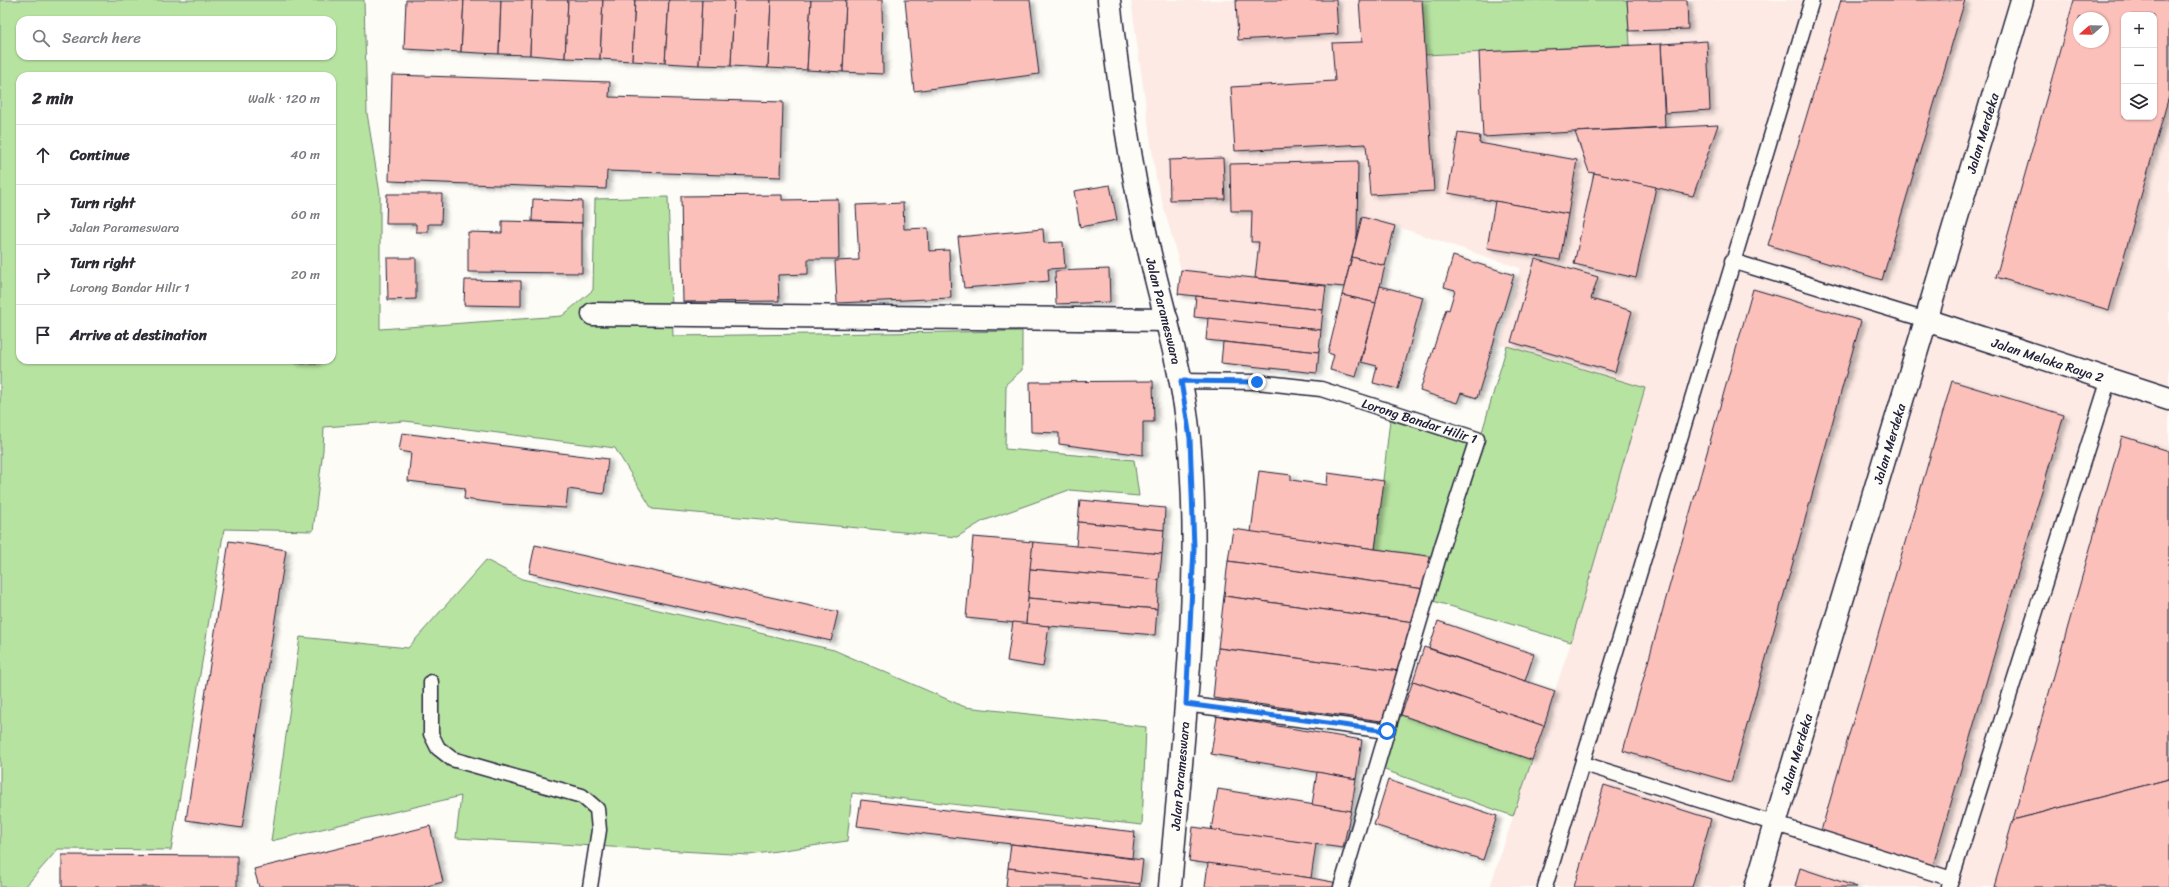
<!DOCTYPE html>
<meta charset="utf-8">
<style>
body{margin:0;font-family:Sriracha,sans-serif;background:#f2f2f3;color:#2b2b33}
.controls{position:absolute;right:12px;top:12px;display:grid;overflow:hidden;border-radius:8px;box-shadow:0 1px 3px #0004}
.controls button{width:36px;height:36px;display:grid;place-items:center;padding:0;border:0;border-bottom:1px solid #e1e1e2;background:#fff;color:#2b2b33;font:20px sans-serif}
.compass{position:absolute;left:2073px;top:12px;width:36px;height:36px;border-radius:50%;background:#fff;box-shadow:0 1px 3px #0004;rotate:250deg}
.stop{position:absolute;width:12px;height:12px;margin:-9px;border:3px solid #1a73e8;border-radius:50%;background:#fff}
.stop.end{background:#1a73e8;border-color:#fff;box-shadow:0 1px 4px #0008}
.list{margin:0;padding:0;list-style:none}
h2{display:flex;justify-content:space-between;align-items:center;height:52px;margin:0;padding:0 16px;font-size:17px}
h2 small{font-size:13px;font-weight:400;color:#7c7c81}
.list li{display:grid;grid-template-columns:26px 1fr auto;gap:12px;align-items:center;box-sizing:border-box;height:60px;padding:0 16px;border-top:1px solid #e1e1e2}
.list b{display:block;font-size:15px;white-space:nowrap}
.list p{margin:0;font-size:13px;white-space:nowrap;color:#7c7c81}
.list em{font-size:13px;font-style:normal;color:#7c7c81}
.icon{flex:none;width:22px;height:22px;fill:none;stroke:currentColor;stroke-width:2;stroke-linecap:round;stroke-linejoin:round}
.map{position:relative;flex:none;width:2169px;height:887px;overflow:hidden}
.search{position:absolute;background:#fff;box-shadow:0 1px 3px #0004;left:16px;top:16px;width:320px;height:44px;display:flex;align-items:center;gap:10px;box-sizing:border-box;padding:0 14px;border-radius:12px;color:#7c7c81;font-size:15px}
.panel{position:absolute;background:#fff;box-shadow:0 1px 3px #0004;left:16px;top:72px;width:320px;height:292px;border-radius:12px}
.map>svg:first-child{display:block}
</style>
<div class="map">
<svg width="2169" height="887" viewBox="0 0 2169 887">
<defs>
<filter id="shadow"><feDropShadow dx="4.5" dy="2.5" stdDeviation="2" flood-color="#0004"/></filter>
</defs>
<rect width="100%" height="100%" fill="#fdfcf7"/>
<filter id="ink" filterUnits="userSpaceOnUse"><feTurbulence type="fractalNoise" baseFrequency=".025" numOctaves="2"/><feDisplacementMap in="SourceGraphic" scale="8" xChannelSelector="R" yChannelSelector="G"/><feConvolveMatrix kernelMatrix="1 2 1 2 8 2 1 2 1" color-interpolation-filters="sRGB"/></filter>
<g filter="url(#ink)">
<path fill="#fdeae5" fill-rule="evenodd" d="M 1131,0 L 2169,0 L 2169,887 L 1490,887 L 1571,642 L 1645,388 L 1507,346 L 1500,346 L 1520,268 L 1395,226 L 1363,217 L 1344,287 L 1181,270 L 1156,179 ZM 2124,15 L 2154,15 L 2154,117 L 2124,117 ZM 2079,18 L 2103,18 L 2103,42 L 2079,42 Z"/>
<g fill="#b7e3a1" stroke="#6c826e" fill-rule="evenodd">
<path d="M 0,0 L 364,0 L 367,113 L 380,194 L 380,329 L 562,316 L 593,290 L 595,199 L 668,197 L 673,336 L 1022,331 L 1022,370 L 1006,384 L 1005,449 L 1134,460 L 1139,496 L 1069,490 L 983,521 L 957,537 L 652,509 L 615,448 L 405,421 L 324,427 L 323,450 L 313,531 L 224,529 L 171,850 L 58,849 L 25,887 L 0,887 ZM 20,20 L 332,20 L 332,56 L 20,56 ZM 20,76 L 332,76 L 332,360 L 20,360 Z"/>
<path d="M 1422,0 L 1627,0 L 1630,45 L 1425,55 Z"/>
<path d="M 1507,346 L 1645,388 L 1571,642 L 1433,601 Z"/>
<path d="M 1390,420 L 1467,444 L 1435,557 L 1375,549 Z"/>
<path d="M 486,560 L 522,579 L 834,650 L 965,707 L 1146,727 L 1142,825 L 852,793 L 847,841 L 749,855 L 456,838 L 461,796 L 271,841 L 300,637 L 408,648 Z"/>
<path d="M 1401,715 L 1532,760 L 1513,816 L 1382,769 Z"/>
</g>
<g fill="#fcc0ba" stroke="#22223b" fill-rule="evenodd" filter="url(#shadow)">
<path d="M 406,0 L 464,0 L 461,52 L 404,49 Z"/>
<path d="M 464,0 L 501,0 L 499,54 L 461,52 Z"/>
<path d="M 501,0 L 532,0 L 530,55 L 499,54 Z"/>
<path d="M 532,0 L 568,0 L 565,58 L 530,55 Z"/>
<path d="M 568,0 L 603,0 L 600,59 L 565,58 Z"/>
<path d="M 603,0 L 635,0 L 632,61 L 600,59 Z"/>
<path d="M 635,0 L 669,0 L 665,63 L 632,61 Z"/>
<path d="M 669,0 L 702,0 L 699,65 L 665,63 Z"/>
<path d="M 702,0 L 734,0 L 731,66 L 699,65 Z"/>
<path d="M 734,0 L 771,0 L 768,68 L 731,66 Z"/>
<path d="M 771,0 L 811,0 L 807,70 L 768,68 Z"/>
<path d="M 811,0 L 846,0 L 843,72 L 807,70 Z"/>
<path d="M 846,0 L 882,0 L 883,74 L 843,72 Z"/>
<path d="M 905,0 L 1030,0 L 1039,74 L 914,91 Z"/>
<path d="M 1236,0 L 1336,0 L 1338,34 L 1238,40 Z"/>
<path d="M 1359,0 L 1422,0 L 1434,191 L 1370,195 L 1366,144 L 1235,151 L 1231,87 L 1335,81 L 1332,43 L 1362,42 Z"/>
<path d="M 1627,0 L 1687,0 L 1688,29 L 1629,31 Z"/>
<path d="M 1841,0 L 1965,0 L 1882,280 L 1768,245 Z"/>
<path d="M 2074,0 L 2169,0 L 2169,96 L 2109,310 L 1996,277 ZM 2124,15 L 2154,15 L 2154,117 L 2124,117 ZM 2079,18 L 2103,18 L 2103,42 L 2079,42 Z"/>
<path d="M 1707,41 L 1710,110 L 1665,113 L 1661,44 Z"/>
<path d="M 1661,44 L 1665,127 L 1483,137 L 1479,52 Z"/>
<path d="M 392,75 L 610,82 L 609,97 L 783,102 L 781,177 L 607,171 L 606,189 L 389,181 Z"/>
<path d="M 1718,125 L 1693,196 L 1589,172 L 1575,132 Z"/>
<path d="M 1458,133 L 1480,136 L 1479,143 L 1577,160 L 1568,214 L 1448,193 Z"/>
<path d="M 1223,158 L 1225,199 L 1170,200 L 1169,160 Z"/>
<path d="M 1358,161 L 1357,236 L 1344,287 L 1255,278 L 1259,242 L 1251,242 L 1252,211 L 1231,211 L 1230,164 Z"/>
<path d="M 1594,173 L 1656,187 L 1636,278 L 1574,264 Z"/>
<path d="M 1110,185 L 1117,220 L 1080,227 L 1074,191 Z"/>
<path d="M 387,194 L 442,194 L 441,224 L 428,224 L 428,232 L 416,232 L 416,224 L 386,224 Z"/>
<path d="M 782,195 L 782,200 L 838,199 L 839,259 L 808,259 L 808,274 L 778,275 L 779,301 L 683,302 L 681,196 Z"/>
<path d="M 533,199 L 582,201 L 582,223 L 532,221 Z"/>
<path d="M 1495,201 L 1568,214 L 1560,260 L 1487,248 Z"/>
<path d="M 903,203 L 904,229 L 928,228 L 929,251 L 949,250 L 951,298 L 837,303 L 835,261 L 859,260 L 856,205 Z"/>
<path d="M 1362,217 L 1395,226 L 1385,266 L 1352,257 Z"/>
<path d="M 502,221 L 582,223 L 582,273 L 468,272 L 468,232 L 502,233 Z"/>
<path d="M 1043,229 L 1044,243 L 1063,242 L 1065,268 L 1048,269 L 1049,281 L 964,288 L 958,237 Z"/>
<path d="M 1453,256 L 1514,275 L 1477,398 L 1461,393 L 1457,403 L 1420,391 L 1446,309 L 1449,310 L 1455,290 L 1444,287 Z"/>
<path d="M 1352,257 L 1385,266 L 1376,303 L 1342,295 Z"/>
<path d="M 387,258 L 416,258 L 416,299 L 388,300 Z"/>
<path d="M 1535,259 L 1598,277 L 1591,299 L 1632,311 L 1615,372 L 1511,342 Z"/>
<path d="M 1109,269 L 1110,302 L 1056,304 L 1055,271 Z"/>
<path d="M 1181,270 L 1326,286 L 1323,310 L 1178,294 Z"/>
<path d="M 465,280 L 521,281 L 521,306 L 464,305 Z"/>
<path d="M 1380,286 L 1423,297 L 1398,389 L 1373,383 L 1377,366 L 1361,362 Z"/>
<path d="M 1753,289 L 1861,321 L 1731,782 L 1623,751 Z"/>
<path d="M 1342,295 L 1376,303 L 1356,377 L 1330,370 L 1334,355 L 1328,353 Z"/>
<path d="M 1196,296 L 1323,310 L 1321,330 L 1194,317 Z"/>
<path d="M 1208,318 L 1321,330 L 1319,352 L 1206,340 Z"/>
<path d="M 1223,342 L 1319,352 L 1317,373 L 1221,363 Z"/>
<path d="M 294,360 L 316,360 L 316,364 L 294,363 Z"/>
<path d="M 1153,381 L 1154,422 L 1143,422 L 1143,455 L 1059,444 L 1059,433 L 1031,432 L 1030,382 Z"/>
<path d="M 1952,381 L 2064,415 L 1933,865 L 1821,831 Z"/>
<path d="M 402,433 L 608,459 L 604,494 L 568,489 L 566,508 L 503,504 L 464,499 L 465,488 L 408,481 L 411,453 L 399,451 Z"/>
<path d="M 2122,436 L 2169,451 L 2169,779 L 2013,820 Z"/>
<path d="M 1259,471 L 1291,475 L 1291,480 L 1327,485 L 1328,473 L 1384,481 L 1375,549 L 1251,532 Z"/>
<path d="M 1080,500 L 1165,508 L 1164,530 L 1078,522 Z"/>
<path d="M 1078,522 L 1164,530 L 1162,554 L 1076,547 Z"/>
<path d="M 1233,529 L 1375,549 L 1435,557 L 1424,589 L 1228,561 Z"/>
<path d="M 973,537 L 1033,542 L 1026,624 L 966,618 Z"/>
<path d="M 229,541 L 286,550 L 242,828 L 186,820 Z"/>
<path d="M 1033,542 L 1162,554 L 1159,580 L 1030,569 Z"/>
<path d="M 535,545 L 838,612 L 831,641 L 529,573 Z"/>
<path d="M 1228,561 L 1424,589 L 1414,622 L 1224,596 Z"/>
<path d="M 1030,569 L 1159,580 L 1157,609 L 1028,598 Z"/>
<path d="M 1224,596 L 1414,622 L 1399,671 L 1218,648 Z"/>
<path d="M 1028,598 L 1157,609 L 1155,635 L 1026,624 Z"/>
<path d="M 1438,621 L 1534,654 L 1525,681 L 1429,648 Z"/>
<path d="M 1013,622 L 1049,626 L 1043,667 L 1007,661 Z"/>
<path d="M 1424,647 L 1555,691 L 1544,726 L 1413,681 Z"/>
<path d="M 1218,648 L 1399,671 L 1382,721 L 1213,698 Z"/>
<path d="M 1413,681 L 1544,726 L 1532,760 L 1401,715 Z"/>
<path d="M 1217,716 L 1362,740 L 1356,779 L 1211,754 Z"/>
<path d="M 1317,772 L 1356,779 L 1351,811 L 1312,805 Z"/>
<path d="M 2169,779 L 2169,887 L 1994,887 L 2013,820 Z"/>
<path d="M 1388,780 L 1497,816 L 1483,860 L 1374,825 Z"/>
<path d="M 1604,785 L 1711,819 L 1692,887 L 1574,887 Z"/>
<path d="M 1218,789 L 1351,811 L 1343,848 L 1211,830 Z"/>
<path d="M 861,800 L 1135,832 L 1132,858 L 857,826 Z"/>
<path d="M 430,826 L 443,882 L 423,887 L 259,887 L 254,869 Z"/>
<path d="M 1193,827 L 1316,844 L 1311,878 L 1189,861 Z"/>
<path d="M 1011,844 L 1143,860 L 1140,884 L 1008,868 Z"/>
<path d="M 62,855 L 237,856 L 237,887 L 62,887 Z"/>
<path d="M 1208,863 L 1311,878 L 1338,883 L 1337,887 L 1205,887 Z"/>
<path d="M 1008,868 L 1140,884 L 1140,887 L 1006,887 Z"/>
<path d="M 1800,868 L 1857,887 L 1795,887 Z"/>
</g>
<g fill="none" stroke-linecap="round" stroke-linejoin="round">
<g stroke="#22223b" stroke-width="17">
<g id="lane">
<path d="M 1732,261 L 1926,320"/>
<path id="s1" d="M 1181,381 L 1257,382 L 1321,389 L 1477,439 L 1442,546 L 1341,887"/>
<path d="M 431,682 L 431,734 L 438,748 L 452,759 L 582,796 L 597,809 L 599,830 L 590,887"/>
<path d="M 1185,704 L 1387,731"/>
<path d="M 1584,764 L 1952,879"/>
<path d="M 1545,887 L 1812,0"/>
<path d="M 1949,887 L 2109,379"/>
</g>
</g>
<g stroke="#22223b" stroke-width="25">
<g id="street">
<path d="M 593,314 L 1167,320"/>
<path id="s2" d="M 1926,320 L 2169,399"/>
</g>
</g>
<g stroke="#22223b" stroke-width="25">
<g id="secondary">
<path id="s3" d="M 1109,0 C 1118,79 1129,158 1146,236 C 1160,303 1183,369 1189,438 C 1203,585 1182,740 1170,887"/>
<path id="s4" d="M 1756,887 L 2022,0"/>
</g>
</g>
<use href="#lane" stroke="#fdfcf7" stroke-width="14"/>
<use href="#street" stroke="#fdfcf7" stroke-width="22"/>
<use href="#secondary" stroke="#fdfcf7" stroke-width="22"/>
</g>
</g>
<g fill="none" stroke-linecap="round" stroke-linejoin="round" filter="url(#ink)">
<path stroke="#1a73e8" stroke-width="5" d="M 1257,382 L 1181,381 L 1190,438 L 1194,548 L 1186,704 L 1387,731"/>
</g>
<g text-anchor="middle" dominant-baseline="central" stroke-width="4" stroke-linejoin="round" paint-order="stroke">
<g font-size="13" fill="#22223b" stroke="#fdfcf7">
<text stroke="none"><textPath href="#s4" startOffset="787">Jalan Merdeka</textPath></text>
<text stroke="none"><textPath href="#s3" startOffset="316">Jalan Parameswara</textPath></text>
<text stroke="none"><textPath href="#s2" startOffset="128">Jalan Melaka Raya 2</textPath></text>
<text stroke="none"><textPath href="#s1" startOffset="244">Lorong Bandar Hilir 1</textPath></text>
<text stroke="none"><textPath href="#s4" startOffset="463">Jalan Merdeka</textPath></text>
<text stroke="none"><textPath href="#s4" startOffset="139">Jalan Merdeka</textPath></text>
<text transform="translate(1180 776) rotate(-85)">Jalan Parameswara</text>
</g>
</g>
</svg>
<div class="controls">
<button>+</button>
<button>−</button>
<button><svg class="icon" aria-label="layers" viewBox="0 0 24 24"><path d="M12 4l9 5-9 5-9-5zM3 14l9 5 9-5"/></svg></button>
</div>
<svg class="compass" viewBox="-18 -18 36 36"><path d="M0-13l5 13h-10z" fill="#e53935"/><path d="M0 13l5-13h-10z" fill="#7c7c81"/></svg>
<div class="stop" style="left:1387px;top:731px"></div>
<div class="stop end" style="left:1257px;top:382px"></div>
<div class="search"><svg class="icon" aria-label="search" viewBox="0 0 24 24"><circle cx="10" cy="10" r="6"/><path d="M15 15l6 6"/></svg>Search here</div>
<section class="panel">
<h2>2 min<small>Walk · 120 m</small></h2>
<ul class="list">
<li><svg class="icon" aria-label="ahead" viewBox="0 0 24 24"><path d="M12 20V5M6 11l6-6 6 6"/></svg><div><b>Continue</b></div><em>40 m</em></li>
<li><svg class="icon" aria-label="right" viewBox="0 0 24 24"><path d="M7 20v-9h11M14 6l5 5-5 5"/></svg><div><b>Turn right</b><p>Jalan Parameswara</p></div><em>60 m</em></li>
<li><svg class="icon" aria-label="right" viewBox="0 0 24 24"><path d="M7 20v-9h11M14 6l5 5-5 5"/></svg><div><b>Turn right</b><p>Lorong Bandar Hilir 1</p></div><em>20 m</em></li>
<li><svg class="icon" aria-label="arrive" viewBox="0 0 24 24"><path d="M6 21V4h12l-3 4 3 4H6"/></svg><div><b>Arrive at destination</b></div></li>
</ul>
</section>
</div>
